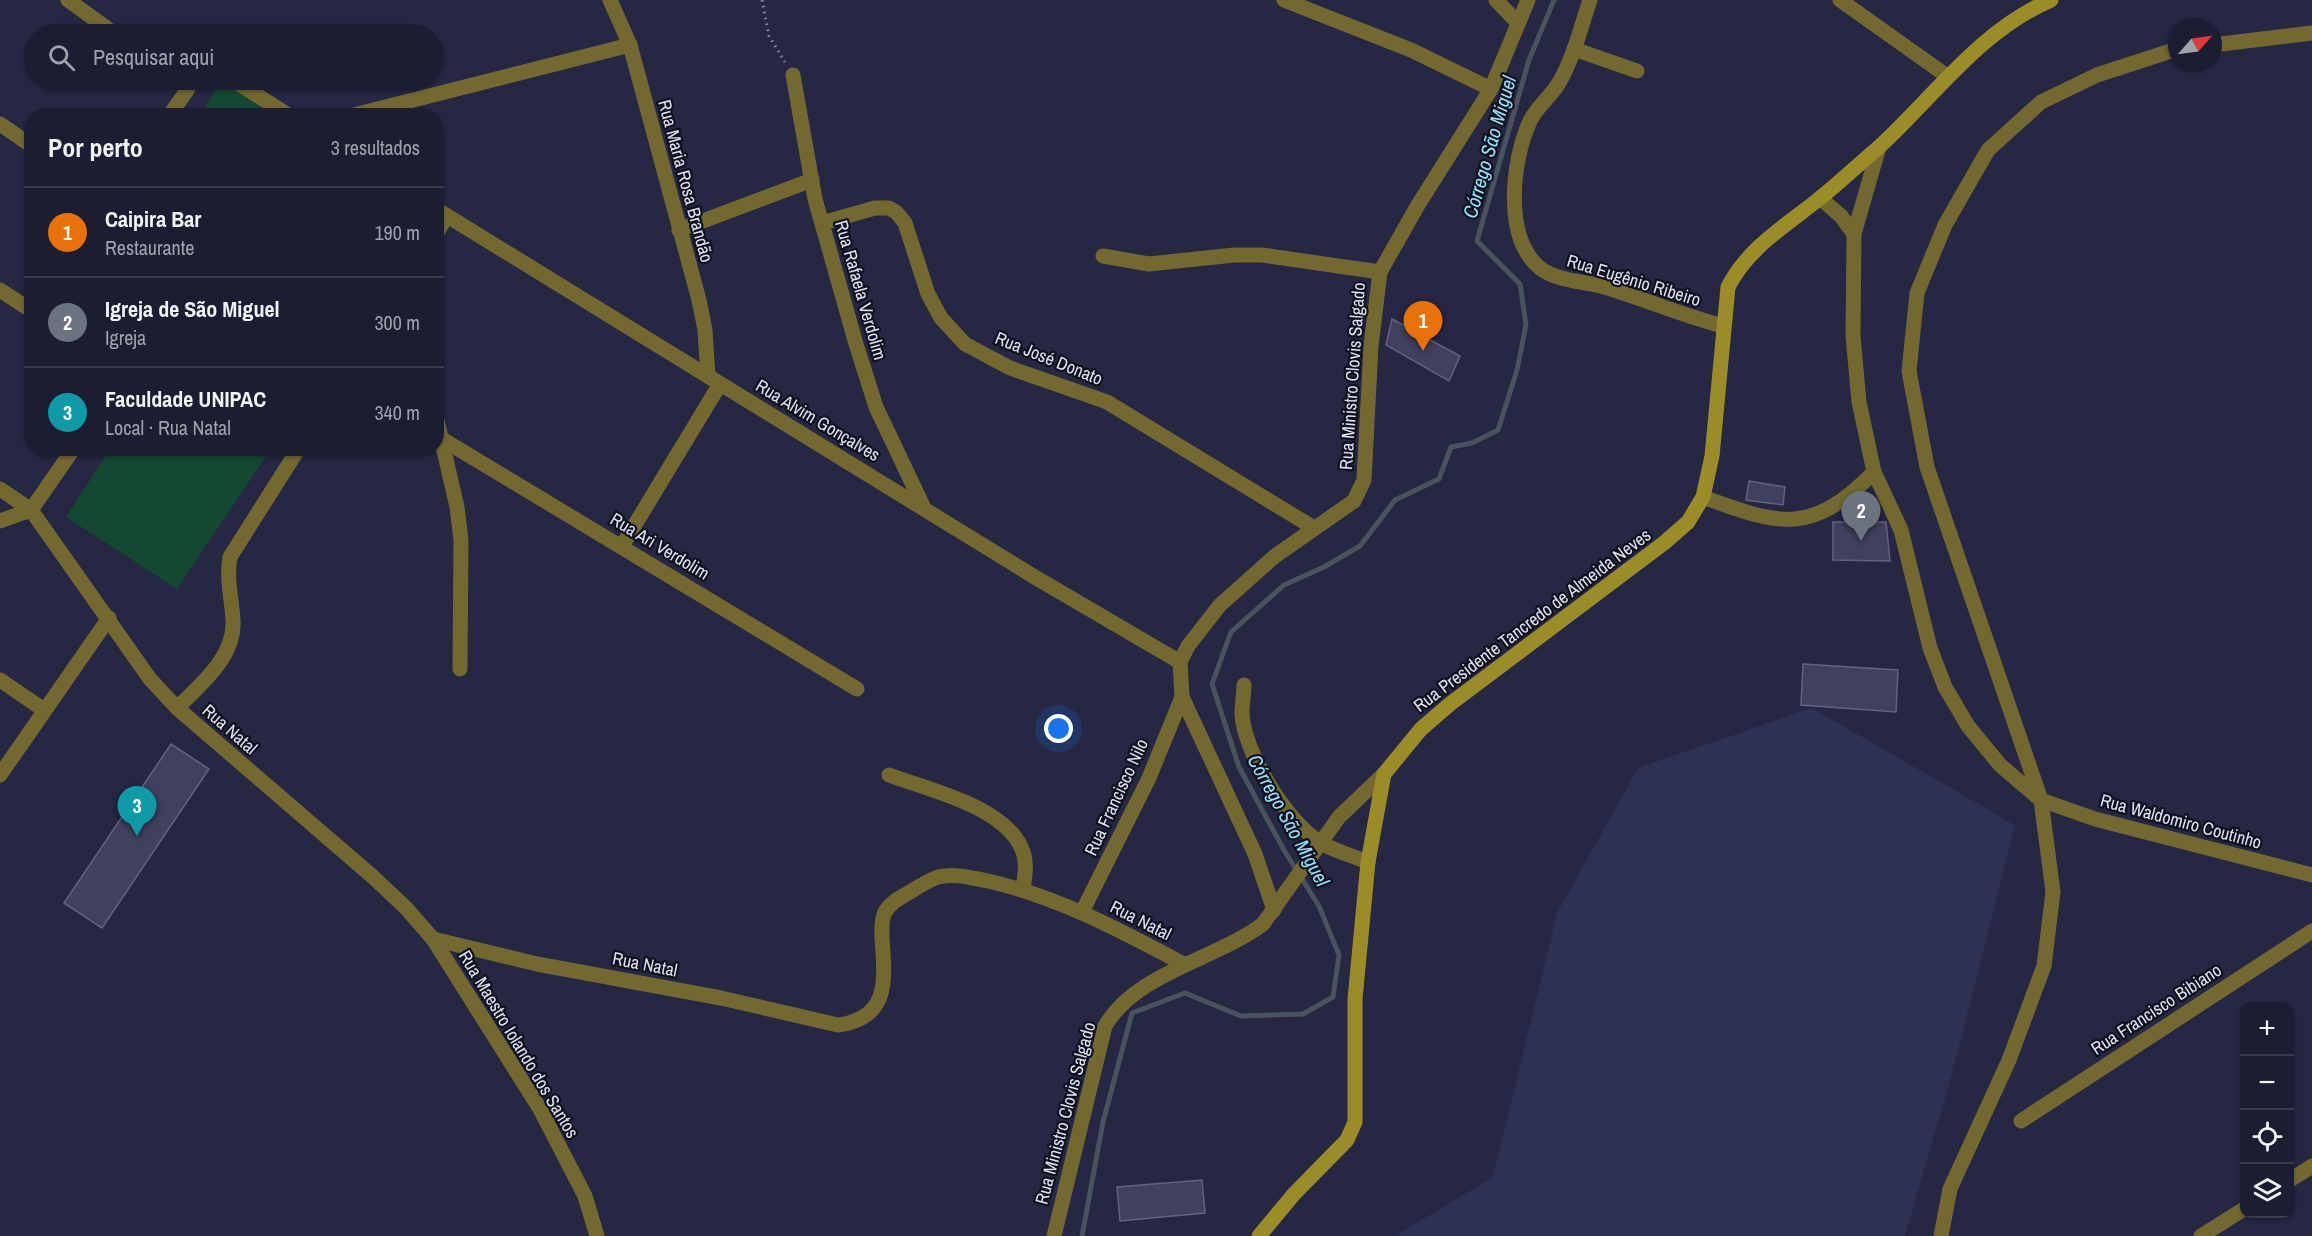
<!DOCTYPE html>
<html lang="pt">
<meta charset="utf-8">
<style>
body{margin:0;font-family:"Archivo Narrow",sans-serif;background:#25263a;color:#f1f3f6}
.controls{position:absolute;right:18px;bottom:18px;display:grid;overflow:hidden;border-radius:12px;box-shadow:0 2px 4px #0004}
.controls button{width:54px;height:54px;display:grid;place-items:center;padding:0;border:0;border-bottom:2px solid #3a3b4d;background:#1c1d32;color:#f1f3f6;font:30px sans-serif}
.compass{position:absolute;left:2168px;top:18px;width:54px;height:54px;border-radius:50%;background:#1c1d32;box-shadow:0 2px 4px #0004;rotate:62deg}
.you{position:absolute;left:1059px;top:729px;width:21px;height:21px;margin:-15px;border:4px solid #fff;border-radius:50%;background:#1a73e8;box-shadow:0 0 0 9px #1a73e833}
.badge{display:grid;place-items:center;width:39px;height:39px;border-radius:50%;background:#ceb938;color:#fff;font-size:20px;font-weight:700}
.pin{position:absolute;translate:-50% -50px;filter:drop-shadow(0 2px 3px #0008)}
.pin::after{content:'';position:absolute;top:32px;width:21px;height:18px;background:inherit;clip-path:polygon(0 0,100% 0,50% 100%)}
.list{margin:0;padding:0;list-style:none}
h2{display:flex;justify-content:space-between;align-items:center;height:78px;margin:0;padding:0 24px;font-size:26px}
h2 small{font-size:20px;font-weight:400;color:#a0a2ac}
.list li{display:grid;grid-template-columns:39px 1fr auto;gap:18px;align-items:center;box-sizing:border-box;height:90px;padding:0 24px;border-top:2px solid #3a3b4d}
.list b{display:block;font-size:22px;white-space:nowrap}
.list p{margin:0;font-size:20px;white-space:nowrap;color:#a0a2ac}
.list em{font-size:20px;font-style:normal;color:#a0a2ac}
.icon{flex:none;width:33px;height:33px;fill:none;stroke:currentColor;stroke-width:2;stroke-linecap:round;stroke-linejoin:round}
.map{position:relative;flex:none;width:2312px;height:1236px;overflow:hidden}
.search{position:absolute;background:#1c1d32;box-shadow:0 2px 4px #0004;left:24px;top:24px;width:420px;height:66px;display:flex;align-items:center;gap:15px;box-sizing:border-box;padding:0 21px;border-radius:33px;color:#a0a2ac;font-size:22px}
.panel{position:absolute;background:#1c1d32;box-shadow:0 2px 4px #0004;left:24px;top:108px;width:420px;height:348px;border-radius:24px}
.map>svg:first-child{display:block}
</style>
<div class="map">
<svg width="2312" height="1236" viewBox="0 0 2312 1236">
<rect width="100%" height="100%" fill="#252743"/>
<path fill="#2f3152" d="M 1812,708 L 2015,825 L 1952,1074 L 1905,1236 L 1395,1236 L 1493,1177 L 1557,913 L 1638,768 Z"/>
<g fill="#144830">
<path d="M 222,80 L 227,80 L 279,116 L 199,116 Z"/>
<path d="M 110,449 L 110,448 L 271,449 L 177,589 L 66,517 Z"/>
</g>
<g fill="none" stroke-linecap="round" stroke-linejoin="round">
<path stroke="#48535b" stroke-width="5" d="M 1082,1236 L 1103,1122 L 1132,1013 L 1185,993 L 1241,1016 L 1303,1014 L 1333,997 L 1339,955 L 1319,906 L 1285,852 L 1239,767 L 1212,684 L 1231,632 L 1284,585 L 1324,567 L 1360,546 L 1395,500 L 1439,479 L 1451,447 L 1472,443 L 1498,430 L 1517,370 L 1526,325 L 1520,284 L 1477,241 L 1529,60 L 1554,0"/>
</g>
<g fill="#3f415f" stroke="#606383" stroke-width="1.5">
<path d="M 1392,319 L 1460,356 L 1449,381 L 1386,345 Z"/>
<path d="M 1749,481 L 1785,487 L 1783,505 L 1746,500 Z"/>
<path d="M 1833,522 L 1886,522 L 1890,561 L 1833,560 Z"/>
<path d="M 1803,664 L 1898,670 L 1896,712 L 1801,705 Z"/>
<path d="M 171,744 L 209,769 L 102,928 L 64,903 Z"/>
<path d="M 1202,1180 L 1205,1213 L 1120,1221 L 1117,1187 Z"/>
</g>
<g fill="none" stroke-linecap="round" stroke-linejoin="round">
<path stroke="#8a8ca3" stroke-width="3" stroke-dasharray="1.5 4.5" stroke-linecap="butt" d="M 762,0 L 769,36 L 785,62"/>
<g stroke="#736930" stroke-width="15">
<path d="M 68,0 L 115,34"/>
<path d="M 610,0 L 630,45 L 699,300 L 705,330 L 708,376"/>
<path d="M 1284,0 L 1411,50 L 1491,89"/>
<path d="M 1496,0 L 1517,22"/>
<path d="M 1590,0 C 1581,27 1574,56 1560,81 C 1552,96 1537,106 1530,121 C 1512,160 1503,238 1540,268 C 1557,281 1581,281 1601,286 C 1642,298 1681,315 1723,326"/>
<path d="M 1840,0 L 1947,76"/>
<path d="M 2213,45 L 2312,33"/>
<path d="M 1574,49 L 1637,71"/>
<path d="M 793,75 L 815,199 L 856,344 L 876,407 L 923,506"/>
<path d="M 233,80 L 290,116"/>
<path d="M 169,116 L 188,89 L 176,80"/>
<path d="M 350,116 L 630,45"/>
<path d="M 0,124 L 32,146"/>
<path d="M 1879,147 L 1854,234 L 1853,336 L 1859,402 L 1874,472 L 1901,530 L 1930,648 L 1945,687 L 1968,726 L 2000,765 L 2041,800 L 2095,819 L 2312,875"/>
<path d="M 1820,198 L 1841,216 L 1854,234"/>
<path d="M 436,209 L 1033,576 L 1180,662"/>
<path d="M 822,223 L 875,208 L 889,208 L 896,212 L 905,223 L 928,294 L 941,318 L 965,344 L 1010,368 L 1107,402 L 1314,528"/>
<path d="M 679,230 L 812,180"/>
<path d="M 436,234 L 447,216"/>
<path d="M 1103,256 L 1149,264 L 1234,255 L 1262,255 L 1380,272"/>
<path d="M 0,290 L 32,311"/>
<path d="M 436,416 L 457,507 L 461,540 L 460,669"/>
<path d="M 442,439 L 857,689"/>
<path d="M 0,489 L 31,510 L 150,679 L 177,708 L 372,876 L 406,908 L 433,939 L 540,1109 L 585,1196 L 597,1236"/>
<path d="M 1703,497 C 1781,526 1812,535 1874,472"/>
<path d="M 0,521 L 31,510 L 74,448"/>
<path d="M 622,546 L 720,384"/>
<path d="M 0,680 L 44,710"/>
<path d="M 1244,685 C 1244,694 1242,704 1242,713 C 1243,751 1288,824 1321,843 C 1335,851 1353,856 1368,862"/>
<path d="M 177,708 C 200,685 235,657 233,621 C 232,598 226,580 230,557 L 299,448"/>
<path d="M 0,775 L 109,618"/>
<path d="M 889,775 C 929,790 1002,806 1021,847 C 1028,861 1025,875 1023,889"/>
<path d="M 1274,910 L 1255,854 L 1182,697 L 1180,662 L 1188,646 L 1220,605 L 1275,556 L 1354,501 L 1364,480 L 1371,346 L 1380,272 L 1418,205 L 1491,89 L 1528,0"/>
<path d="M 1082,912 L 1149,778 L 1182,697"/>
<path d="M 433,939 L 537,964 L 721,998 L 838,1025 C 890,1018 885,980 882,938 C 882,930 881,919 885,912 C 891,902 901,897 910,892 C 918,887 929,880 938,877 C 955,873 972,878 988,881 C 1059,897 1121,931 1184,964"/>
<path d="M 2021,1121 L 2312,931"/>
<path d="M 2290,1180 L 2312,1166"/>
<path d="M 1054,1236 L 1105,1026 C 1137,972 1215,960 1263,924 L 1339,817 L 1384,774"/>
<path d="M 1941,1236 L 1950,1189 L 2009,1060 L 2044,966 L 2053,892 L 2041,800 L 1927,467 L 1909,371 L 1917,293 L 1945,225 L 1988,150 L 2041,102 L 2097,75 L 2177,49"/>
<path d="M 2201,1236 L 2244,1209"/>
</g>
<path stroke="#9c8c28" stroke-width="15" d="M 1259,1236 L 1294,1194 L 1347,1140 L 1355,1122 L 1355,999 L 1368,862 L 1384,774 L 1421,729 L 1450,704 L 1664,543 L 1688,522 L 1703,497 L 1712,456 L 1728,287 C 1748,248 1785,226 1819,199 C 1839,183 1858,165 1878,148 C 1934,97 1979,31 2051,0"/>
</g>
<g text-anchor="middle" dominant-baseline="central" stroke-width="4.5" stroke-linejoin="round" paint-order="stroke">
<g font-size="18" fill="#dfe1f4" stroke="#10111e">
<text transform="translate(686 181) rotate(75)">Rua Maria Rosa Brandão</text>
<text transform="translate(1634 280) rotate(17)">Rua Eugênio Ribeiro</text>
<text transform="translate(861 290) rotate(74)">Rua Rafaela Verdolim</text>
<text transform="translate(1049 358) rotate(22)">Rua José Donato</text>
<text transform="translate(1352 376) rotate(-86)">Rua Ministro Clovis Salgado</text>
<text transform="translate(818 420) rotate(31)">Rua Alvim Gonçalves</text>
<text transform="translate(660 546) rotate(31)">Rua Ari Verdolim</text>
<text transform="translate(1532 620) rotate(-37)">Rua Presidente Tancredo de Almeida Neves</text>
<text transform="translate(230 729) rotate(41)">Rua Natal</text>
<text transform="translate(1116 797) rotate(-65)">Rua Francisco Nilo</text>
<text transform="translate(2181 821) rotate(15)">Rua Waldomiro Coutinho</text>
<text transform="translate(1141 920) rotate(27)">Rua Natal</text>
<text transform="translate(645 964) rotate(11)">Rua Natal</text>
<text transform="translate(2156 1009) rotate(-33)">Rua Francisco Bibiano</text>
<text transform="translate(519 1044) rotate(59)">Rua Maestro Iolando dos Santos</text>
<text transform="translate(1065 1113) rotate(-75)">Rua Ministro Clovis Salgado</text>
</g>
<g font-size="20" font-style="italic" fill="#93e3fc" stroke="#10111e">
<text transform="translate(1489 147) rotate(-74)">Córrego São Miguel</text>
<text transform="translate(1289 820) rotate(61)">Córrego São Miguel</text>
</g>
</g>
</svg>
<div class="controls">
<button>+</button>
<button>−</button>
<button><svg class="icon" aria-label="locate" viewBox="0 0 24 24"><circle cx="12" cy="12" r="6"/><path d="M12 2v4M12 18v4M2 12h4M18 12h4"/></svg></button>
<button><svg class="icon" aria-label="layers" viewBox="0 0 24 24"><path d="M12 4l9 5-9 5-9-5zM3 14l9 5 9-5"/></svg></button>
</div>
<svg class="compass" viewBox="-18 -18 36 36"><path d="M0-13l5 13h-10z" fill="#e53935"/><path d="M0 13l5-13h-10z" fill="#a0a2ac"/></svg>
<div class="you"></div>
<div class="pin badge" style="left:1423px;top:351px;background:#e8710a">1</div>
<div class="pin badge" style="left:1861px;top:541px;background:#6b7280">2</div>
<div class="pin badge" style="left:137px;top:836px;background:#0f9aa8">3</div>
<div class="search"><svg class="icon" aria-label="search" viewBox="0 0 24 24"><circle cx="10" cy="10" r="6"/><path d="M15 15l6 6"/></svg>Pesquisar aqui</div>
<section class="panel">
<h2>Por perto<small>3 resultados</small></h2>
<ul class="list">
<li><span class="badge" style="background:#e8710a">1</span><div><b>Caipira Bar</b><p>Restaurante</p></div><em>190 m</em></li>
<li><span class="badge" style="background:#6b7280">2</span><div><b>Igreja de São Miguel</b><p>Igreja</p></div><em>300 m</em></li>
<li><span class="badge" style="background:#0f9aa8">3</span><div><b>Faculdade UNIPAC</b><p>Local · Rua Natal</p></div><em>340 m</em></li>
</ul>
</section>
</div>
